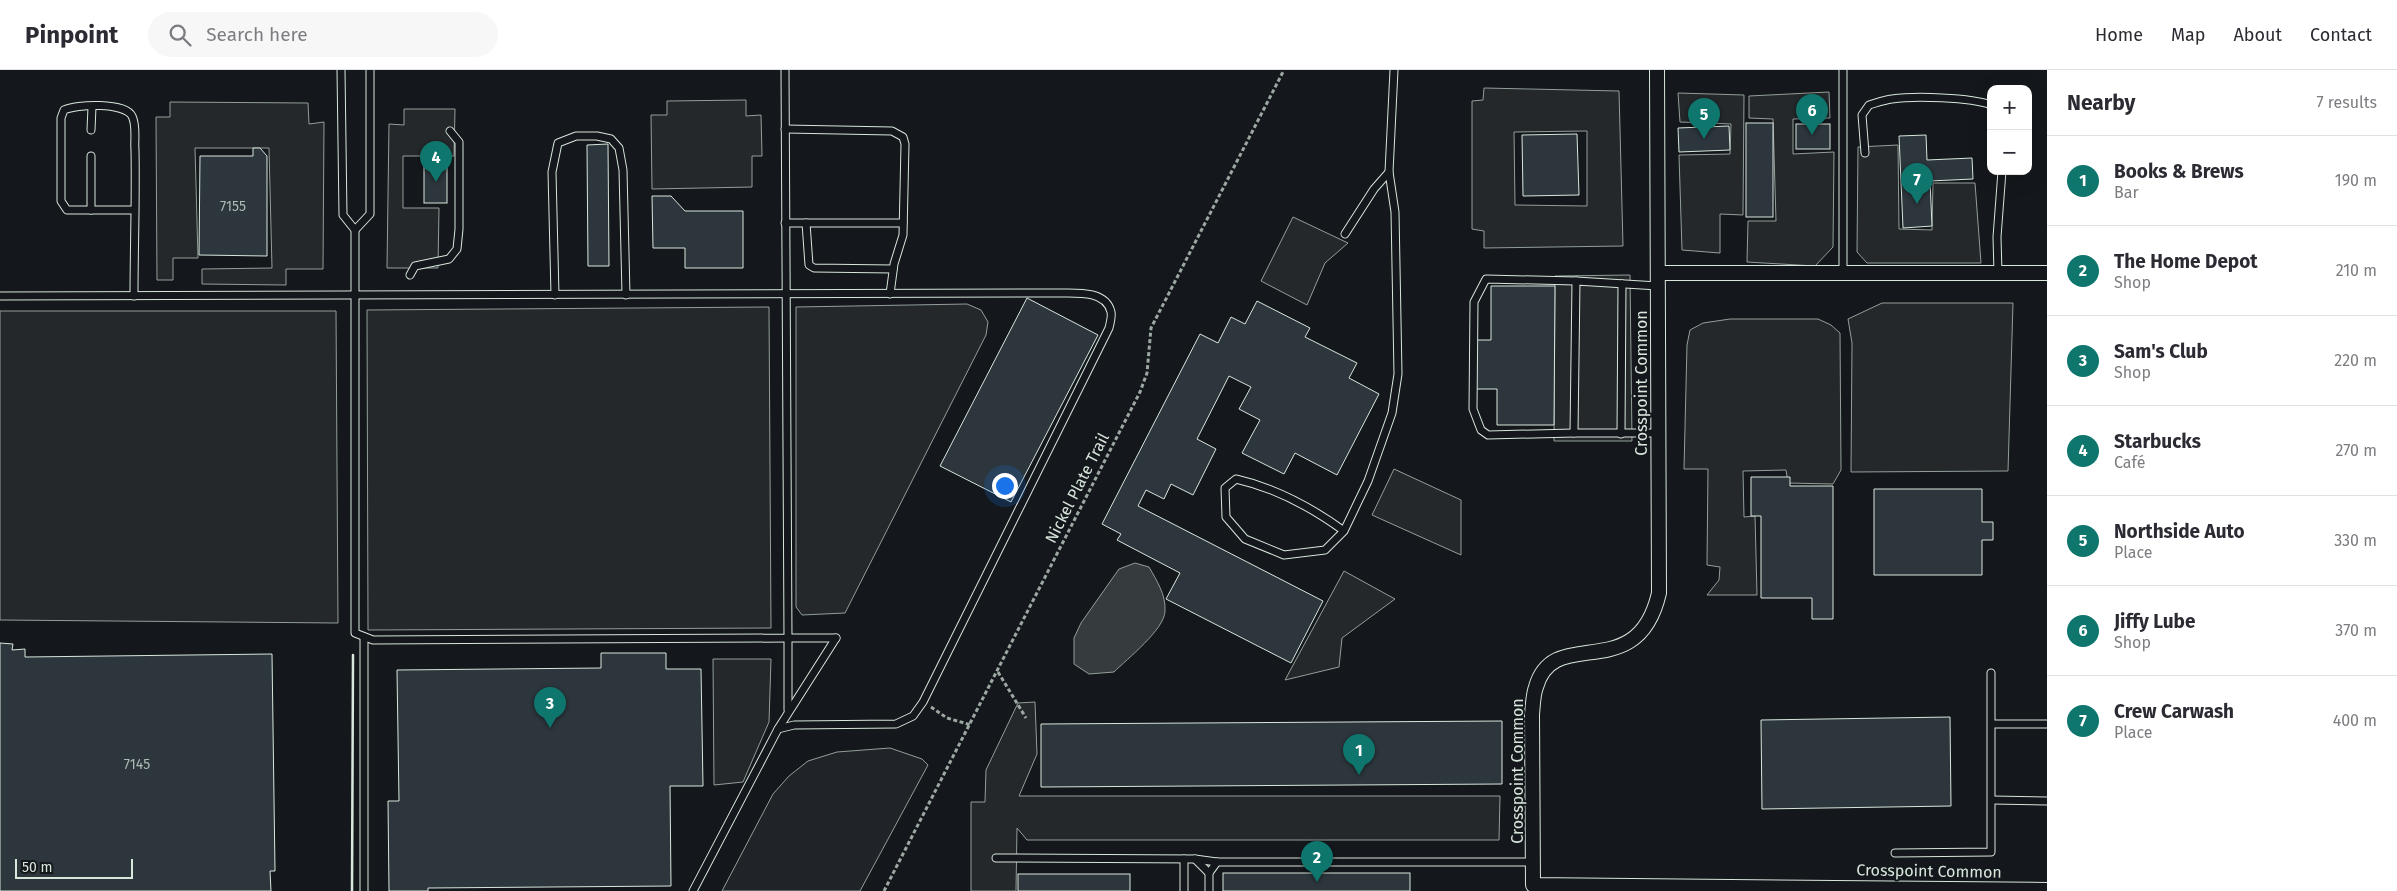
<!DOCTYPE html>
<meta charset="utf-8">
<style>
body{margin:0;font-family:"Fira Sans",sans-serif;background:#f7f7f7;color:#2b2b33}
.controls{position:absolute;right:15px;top:15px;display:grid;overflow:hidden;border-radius:10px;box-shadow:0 5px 20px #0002}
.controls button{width:45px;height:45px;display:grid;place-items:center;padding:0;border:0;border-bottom:1px solid #e1e1e2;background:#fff;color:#2b2b33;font:25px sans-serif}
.scale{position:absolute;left:15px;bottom:12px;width:118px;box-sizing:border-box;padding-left:5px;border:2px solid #d8e6dc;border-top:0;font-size:14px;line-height:18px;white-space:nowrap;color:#d8e6dc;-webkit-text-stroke:4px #14181c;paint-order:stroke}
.you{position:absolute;left:1004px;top:415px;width:18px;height:18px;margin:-12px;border:4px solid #fff;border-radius:50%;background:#1a73e8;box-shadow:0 0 0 8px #1a73e833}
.badge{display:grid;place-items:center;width:32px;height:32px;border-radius:50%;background:#0f766e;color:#fff;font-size:16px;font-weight:700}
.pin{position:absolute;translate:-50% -41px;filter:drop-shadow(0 1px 2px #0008)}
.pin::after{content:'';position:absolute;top:26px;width:18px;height:15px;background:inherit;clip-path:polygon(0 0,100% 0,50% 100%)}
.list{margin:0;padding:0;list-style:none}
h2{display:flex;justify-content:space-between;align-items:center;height:65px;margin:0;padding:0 20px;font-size:21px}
h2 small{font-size:16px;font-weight:400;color:#7c7c81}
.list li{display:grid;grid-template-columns:32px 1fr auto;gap:15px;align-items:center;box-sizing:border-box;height:90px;padding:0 20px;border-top:1px solid #e1e1e2}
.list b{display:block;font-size:19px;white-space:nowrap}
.list p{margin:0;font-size:16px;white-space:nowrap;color:#7c7c81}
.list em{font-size:16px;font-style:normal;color:#7c7c81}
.icon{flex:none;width:28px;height:28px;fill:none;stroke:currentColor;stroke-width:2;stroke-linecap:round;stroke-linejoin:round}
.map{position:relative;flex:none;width:2047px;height:821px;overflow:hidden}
header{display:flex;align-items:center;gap:30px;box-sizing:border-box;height:70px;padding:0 25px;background:#fff;border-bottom:1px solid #e1e1e2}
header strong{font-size:24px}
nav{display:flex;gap:28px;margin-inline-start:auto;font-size:18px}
.search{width:350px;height:45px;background:#f7f7f7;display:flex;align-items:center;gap:12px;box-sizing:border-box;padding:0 18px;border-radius:28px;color:#7c7c81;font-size:19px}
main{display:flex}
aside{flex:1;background:#fff}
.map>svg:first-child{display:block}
</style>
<header>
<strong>Pinpoint</strong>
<div class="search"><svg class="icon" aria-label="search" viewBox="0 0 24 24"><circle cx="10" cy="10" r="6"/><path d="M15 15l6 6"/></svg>Search here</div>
<nav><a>Home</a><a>Map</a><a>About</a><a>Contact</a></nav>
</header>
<main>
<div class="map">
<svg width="2047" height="821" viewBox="0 0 2047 821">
<rect width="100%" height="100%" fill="#14181c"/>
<path fill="#202428" stroke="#939e99" d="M 890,678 L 922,689 L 928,695 L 860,821 L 722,821 L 773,724 L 789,706 L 808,691 L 837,682 Z"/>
<g fill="#24282b" stroke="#939e99" fill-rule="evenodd">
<path d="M 1484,18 L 1619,21 L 1623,176 L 1484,178 L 1484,161 L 1472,159 L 1472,31 L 1483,30 ZM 1587,61 L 1587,136 L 1515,135 L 1514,62 Z"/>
<path d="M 1829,22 L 1830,48 L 1793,49 L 1793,84 L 1834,82 L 1833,177 L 1815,196 L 1747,192 L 1748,151 L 1776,151 L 1773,49 L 1749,48 L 1749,26 Z"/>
<path d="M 1678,23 L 1744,25 L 1743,145 L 1720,144 L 1720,183 L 1682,180 L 1679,85 L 1730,84 L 1731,54 L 1680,52 Z"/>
<path d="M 746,30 L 746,46 L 761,45 L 762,86 L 752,86 L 752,117 L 652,119 L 651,45 L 667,45 L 667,31 Z"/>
<path d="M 170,32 L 308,33 L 309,54 L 324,52 L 323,199 L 286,199 L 286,215 L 202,214 L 202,199 L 272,198 L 269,78 L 195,78 L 198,188 L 173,188 L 173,210 L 157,210 L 156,47 L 170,47 Z"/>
<path d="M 404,39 L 455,39 L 454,86 L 403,86 L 403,138 L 439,138 L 438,198 L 387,198 L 389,54 L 404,55 Z"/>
<path d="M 1898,75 L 1899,159 L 1932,160 L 1933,113 L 1975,113 L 1981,193 L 1867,193 L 1857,182 L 1858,77 Z"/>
<path d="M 1293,147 L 1348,173 L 1325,193 L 1307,235 L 1261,211 Z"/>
<path d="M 1630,205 L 1632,371 L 1554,371 L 1555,206 Z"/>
<path d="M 1882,233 L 2013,233 L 2008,401 L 1851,402 L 1852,273 L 1848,249 Z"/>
<path d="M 967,234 L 981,240 L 988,252 L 986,265 L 845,543 L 802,545 L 796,537 L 796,237 Z"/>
<path d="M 769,237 L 771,558 L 368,560 L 367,240 Z"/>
<path d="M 0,241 L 336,241 L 338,553 L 0,550 Z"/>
<path d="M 1730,249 L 1818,249 L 1831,255 L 1840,263 L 1841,400 L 1833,414 L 1788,413 L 1786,400 L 1743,401 L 1744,447 L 1755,446 L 1757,525 L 1707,525 L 1719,510 L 1720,497 L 1707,495 L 1708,399 L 1684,399 L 1687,275 L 1690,260 L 1703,253 Z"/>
<path d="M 1394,399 L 1461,430 L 1461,485 L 1372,445 Z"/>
<path d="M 1344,501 L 1395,529 L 1342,568 L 1339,597 L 1285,610 Z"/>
<path d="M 713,589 L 771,589 L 769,652 L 743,712 L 714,715 Z"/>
<path d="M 1035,632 L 1037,684 L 1019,726 L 1500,726 L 1499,770 L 1027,770 L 1017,758 L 1016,821 L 971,821 L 971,732 L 985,732 L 986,700 L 1018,633 Z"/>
</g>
<path fill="#363b3e" stroke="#939e99" d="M 1135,493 L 1149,497 C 1157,511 1166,525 1165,541 C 1165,559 1127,589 1114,602 L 1089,604 L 1074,594 L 1074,568 L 1081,553 L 1119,499 Z"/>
<g fill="#2c363c" stroke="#d8e6dc">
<rect x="1746" y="53" width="27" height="94"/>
<rect x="1796" y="54" width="34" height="25"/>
<path d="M 1729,56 L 1730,80 L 1679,82 L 1678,58 Z"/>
<path d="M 1577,64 L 1579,125 L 1523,126 L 1522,65 Z"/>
<path d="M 1926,65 L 1927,90 L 1972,88 L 1973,109 L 1930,111 L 1932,156 L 1903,158 L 1899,66 Z"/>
<path d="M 608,74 L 609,196 L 588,196 L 587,75 Z"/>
<path d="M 253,78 L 260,78 L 267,86 L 267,186 L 199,185 L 200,86 L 253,86 Z"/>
<rect x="424" y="91" width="23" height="42"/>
<path d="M 652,126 L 671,126 L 685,141 L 743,141 L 743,198 L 685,198 L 685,178 L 653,178 Z"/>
<path d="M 1491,216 L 1555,216 L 1554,355 L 1497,355 L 1497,319 L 1475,319 L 1475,270 L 1491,270 Z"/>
<path d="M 1027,228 L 1098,265 L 1011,432 L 940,396 Z"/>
<path d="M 1257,231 L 1310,258 L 1305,267 L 1357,293 L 1349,308 L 1379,324 L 1337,405 L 1295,383 L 1284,404 L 1242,383 L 1260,350 L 1239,339 L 1251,317 L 1229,306 L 1197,369 L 1216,379 L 1193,425 L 1171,414 L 1164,429 L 1146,420 L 1138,436 L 1323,531 L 1291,593 L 1166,529 L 1180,503 L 1117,470 L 1121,464 L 1102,454 L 1200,264 L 1218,273 L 1231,247 L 1245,254 Z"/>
<path d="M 1751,407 L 1790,407 L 1790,416 L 1833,416 L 1833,549 L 1812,549 L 1812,528 L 1761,528 L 1761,446 L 1751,446 Z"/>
<path d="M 1874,419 L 1982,419 L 1982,452 L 1993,452 L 1993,470 L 1982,470 L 1982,505 L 1874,505 Z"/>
<path d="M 0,573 L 13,574 L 12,580 L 25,579 L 25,587 L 272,584 L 275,801 L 270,801 L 271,821 L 0,821 Z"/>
<path d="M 601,583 L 666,583 L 666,599 L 701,599 L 703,716 L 670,716 L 671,816 L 428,818 L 428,821 L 389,821 L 388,731 L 399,731 L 397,600 L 601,598 Z"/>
<path d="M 1950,647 L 1951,736 L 1762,739 L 1761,650 Z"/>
<path d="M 1502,651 L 1502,714 L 1041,717 L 1041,654 Z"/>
<rect x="1223" y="803" width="187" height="18"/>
<rect x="1018" y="804" width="112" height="17"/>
</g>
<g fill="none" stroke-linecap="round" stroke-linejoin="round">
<g stroke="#d8e6dc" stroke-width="9">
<g id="lane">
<path d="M 341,0 L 343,145 L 355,160 L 355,563 L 373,570 L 788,568 L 785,0"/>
<path d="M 1843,0 L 1843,203"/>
<path d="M 785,59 L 892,61 L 903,67 L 905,74 L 903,165 L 894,194 L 890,224"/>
<path d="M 91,60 L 92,37"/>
<path d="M 1865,83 L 1862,45 L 1869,35 C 1876,33 1884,30 1892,29 C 1913,26 1971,27 1991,35"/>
<path d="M 91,140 L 91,86"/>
<path d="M 785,153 L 903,153"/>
<path d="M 806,153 L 809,195 L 814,198 L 893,199"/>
<path d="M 355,160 L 370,144 L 370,0"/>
<path d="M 1345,164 L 1374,119 L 1389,102 L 1394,0"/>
<path d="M 1998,203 L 1997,167 L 2002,101"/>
<path d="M 410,205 L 415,196 L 449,189 L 457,179 L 459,159 L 459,72 L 450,61"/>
<path d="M 1658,216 L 1576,211 L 1574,363 L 1659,363"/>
<path d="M 555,225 L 552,102 L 558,73 L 576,66 L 597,66 L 611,69 L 619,78 L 623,100 L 626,225"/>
<path d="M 0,226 L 1058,223 C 1075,223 1106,220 1111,242 C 1112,246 1110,254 1109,258 L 923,632 L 913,646 L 896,654 L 794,655 L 778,659 L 693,821"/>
<path d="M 134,226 C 134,178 136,129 135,80 C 134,70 137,56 132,46 C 125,32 76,34 64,40 L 61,48 L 61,131 L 67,140 L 135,140"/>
<path d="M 1574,363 L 1488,365 L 1481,360 L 1473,339 L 1474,232 L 1486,209 L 1576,211"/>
<path d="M 1621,364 L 1622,214"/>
<path d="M 1344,461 C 1311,437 1276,418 1236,409 L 1225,418 L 1226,447 L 1245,469 L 1284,485 L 1325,480 L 1344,461 L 1368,411 L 1392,343 L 1398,304 L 1395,142 L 1389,102"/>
<path d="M 788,640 L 788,568 L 836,568"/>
<path d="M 1992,654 L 2047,654"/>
<path d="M 778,659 L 836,568"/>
<path d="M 1992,730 L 2047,731"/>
<path d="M 1895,783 L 1991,782 L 1991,603"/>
<path d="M 996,788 L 1195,789 L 1217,792"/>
<path d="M 1184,789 L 1184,821"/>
<path d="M 1195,789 L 1209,803"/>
<path d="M 364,821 L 364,567"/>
<path d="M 1209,821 L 1209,803 L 1217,792 L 1534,792"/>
</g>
</g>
<g stroke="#d8e6dc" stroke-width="16">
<g id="street">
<path d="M 1657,0 L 1659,523 C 1637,618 1554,553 1536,617 C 1533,625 1533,635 1532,644 L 1533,815 L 2047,820"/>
<path d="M 1659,203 L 2047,203"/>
</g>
</g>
<g stroke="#9da8a2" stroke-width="3" stroke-dasharray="4 2.5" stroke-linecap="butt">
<path d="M 998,602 L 1026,648"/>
<path d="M 931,637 L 947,648 L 971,655"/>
<path d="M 884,821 L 1140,322 L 1147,303 L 1151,258 L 1284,0"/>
</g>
<use href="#lane" stroke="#14181c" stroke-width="7"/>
<use href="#street" stroke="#14181c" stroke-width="14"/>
<path stroke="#d8e6dc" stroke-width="2.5" d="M 352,821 L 353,585"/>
</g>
<g text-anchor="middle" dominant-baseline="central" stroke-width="4" stroke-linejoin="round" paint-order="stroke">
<g font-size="14" fill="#adbab4">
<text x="233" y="136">7155</text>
<text x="137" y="694">7145</text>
</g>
<g font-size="16" fill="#d8e6dc" stroke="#14181c">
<text transform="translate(1641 313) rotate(-90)">Crosspoint Common</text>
<text transform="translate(1077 418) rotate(-63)">Nickel Plate Trail</text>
<text transform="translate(1517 701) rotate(-90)">Crosspoint Common</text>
<text transform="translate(1929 801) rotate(1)">Crosspoint Common</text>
</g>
</g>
</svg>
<div class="controls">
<button>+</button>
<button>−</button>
</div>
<div class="scale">50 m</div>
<div class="you"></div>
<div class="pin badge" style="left:1359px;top:705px">1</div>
<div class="pin badge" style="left:1317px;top:812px">2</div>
<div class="pin badge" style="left:550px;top:658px">3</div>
<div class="pin badge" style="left:436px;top:112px">4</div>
<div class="pin badge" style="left:1704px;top:69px">5</div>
<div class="pin badge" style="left:1812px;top:65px">6</div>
<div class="pin badge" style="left:1917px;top:134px">7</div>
</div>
<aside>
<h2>Nearby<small>7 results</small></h2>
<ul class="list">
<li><span class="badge">1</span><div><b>Books &amp; Brews</b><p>Bar</p></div><em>190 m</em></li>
<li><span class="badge">2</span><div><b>The Home Depot</b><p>Shop</p></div><em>210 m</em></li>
<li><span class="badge">3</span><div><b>Sam's Club</b><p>Shop</p></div><em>220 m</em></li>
<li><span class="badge">4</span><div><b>Starbucks</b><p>Café</p></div><em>270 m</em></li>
<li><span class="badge">5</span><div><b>Northside Auto</b><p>Place</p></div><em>330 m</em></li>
<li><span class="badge">6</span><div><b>Jiffy Lube</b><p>Shop</p></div><em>370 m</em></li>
<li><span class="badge">7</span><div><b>Crew Carwash</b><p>Place</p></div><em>400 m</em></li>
</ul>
</aside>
</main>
